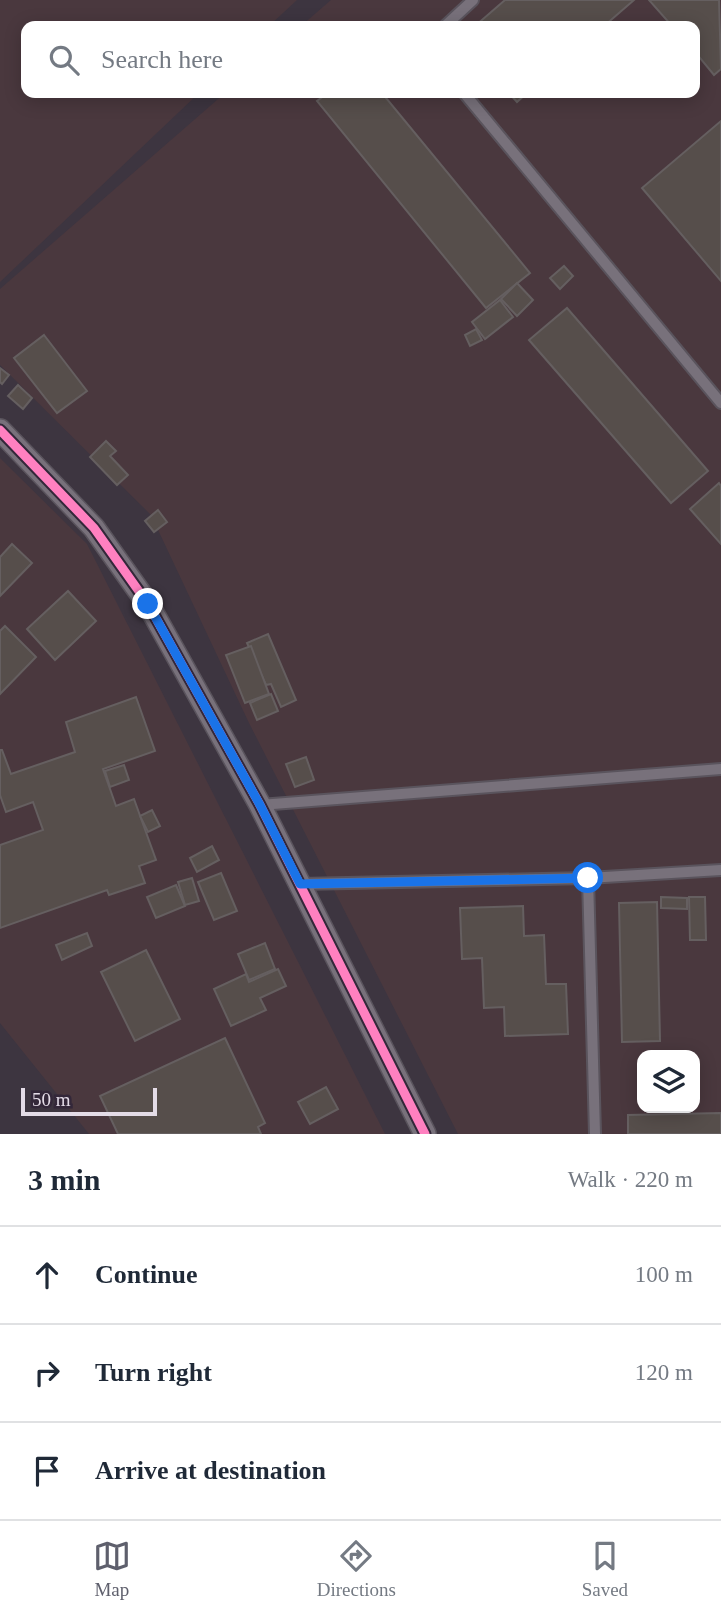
<!DOCTYPE html>
<meta charset="utf-8">
<style>
body{margin:0;font-family:Georgia,serif;background:#f2f2f3;color:#1f2937}
.controls{position:absolute;right:21px;bottom:21px;display:grid;overflow:hidden;border-radius:14px;box-shadow:0 4px 18px #0003}
.controls button{width:63px;height:63px;display:grid;place-items:center;padding:0;border:0;border-bottom:2px solid #e0e1e3;background:#fff;color:#1f2937;font:35px sans-serif}
.scale{position:absolute;left:21px;bottom:18px;width:136px;box-sizing:border-box;padding-left:7px;border:4px solid #e4dce7;border-top:0;font-size:19px;line-height:24px;white-space:nowrap;color:#e4dce7;-webkit-text-stroke:5px #332739;paint-order:stroke}
.stop{position:absolute;width:21px;height:21px;margin:-16px;border:5px solid #1a73e8;border-radius:50%;background:#fff}
.stop.end{background:#1a73e8;border-color:#fff;box-shadow:0 2px 7px #0008}
.list{margin:0;padding:0;list-style:none}
h2{display:flex;justify-content:space-between;align-items:center;height:91px;margin:0;padding:0 28px;font-size:30px}
h2 small{font-size:23px;font-weight:400;color:#747a83}
.list li{display:grid;grid-template-columns:46px 1fr auto;gap:21px;align-items:center;box-sizing:border-box;height:98px;padding:0 28px;border-top:2px solid #e0e1e3}
.list b{display:block;font-size:26px;white-space:nowrap}
.list em{font-size:23px;font-style:normal;color:#747a83}
.icon{flex:none;width:38px;height:38px;fill:none;stroke:currentColor;stroke-width:2;stroke-linecap:round;stroke-linejoin:round}
.map{position:relative;flex:none;width:721px;height:1134px;overflow:hidden}
.search{position:absolute;background:#fff;box-shadow:0 4px 18px #0003;left:21px;right:21px;top:21px;height:77px;display:flex;align-items:center;gap:18px;box-sizing:border-box;padding:0 24px;border-radius:14px;color:#747a83;font-size:26px}
.sheet{height:385px;background:#fff}
nav{display:flex;justify-content:space-around;align-items:center;box-sizing:border-box;height:98px;border-top:2px solid #e0e1e3;background:#fff;font-size:19px;color:#747a83}
nav a{display:grid;justify-items:center;gap:4px}
nav .on{color:#5e5f6c}
.map>svg:first-child{display:block}
</style>
<div class="map">
<svg width="721" height="1134" viewBox="0 0 721 1134">
<rect width="100%" height="100%" fill="#3d3540"/>
<g fill="#4a383e" fill-rule="evenodd">
<path d="M 0,0 L 297,0 L 269,26 L 26,26 L 26,93 L 199,93 L 0,282 Z"/>
<path d="M 331,0 L 721,0 L 721,1134 L 458,1134 L 249,723 L 151,515 L 0,365 L 0,289 L 225,93 L 695,93 L 695,26 L 301,26 ZM 642,1055 L 695,1055 L 695,1108 L 642,1108 Z"/>
<path d="M 0,458 L 87,544 L 385,1134 L 89,1134 L 0,1023 Z"/>
</g>
<g fill="#564e4b" stroke="#655f60" stroke-width="2">
<path d="M 505,0 L 634,0 L 604,26 L 475,26 Z"/>
<path d="M 649,0 L 719,0 L 721,69 L 714,75 L 695,52 L 695,26 L 672,26 Z"/>
<path d="M 328,93 L 382,93 L 530,273 L 486,308 L 317,101 Z"/>
<path d="M 509,93 L 527,93 L 517,102 Z"/>
<path d="M 721,121 L 721,281 L 642,188 Z"/>
<path d="M 564,266 L 573,276 L 560,289 L 550,278 Z"/>
<path d="M 517,283 L 533,300 L 517,316 L 501,299 Z"/>
<path d="M 500,300 L 513,317 L 485,339 L 472,322 Z"/>
<path d="M 567,308 L 708,471 L 671,503 L 529,340 Z"/>
<path d="M 476,329 L 482,340 L 470,346 L 465,335 Z"/>
<path d="M 44,335 L 87,391 L 57,413 L 14,358 Z"/>
<path d="M 0,368 L 9,375 L 2,384 L 0,382 Z"/>
<path d="M 18,385 L 32,398 L 23,409 L 8,396 Z"/>
<path d="M 106,441 L 116,451 L 110,456 L 128,475 L 117,485 L 90,457 Z"/>
<path d="M 719,483 L 721,486 L 721,544 L 690,509 Z"/>
<path d="M 158,510 L 167,522 L 154,532 L 145,521 Z"/>
<path d="M 12,544 L 32,563 L 0,596 L 0,557 Z"/>
<path d="M 68,591 L 96,621 L 55,660 L 27,629 Z"/>
<path d="M 5,626 L 36,657 L 0,694 L 0,631 Z"/>
<path d="M 268,634 L 296,700 L 281,707 L 271,684 L 266,685 L 247,643 Z"/>
<path d="M 251,646 L 269,694 L 245,703 L 226,655 Z"/>
<path d="M 271,694 L 278,711 L 257,720 L 250,703 Z"/>
<path d="M 136,697 L 155,751 L 103,769 L 116,806 L 134,799 L 156,860 L 139,866 L 145,883 L 109,895 L 107,890 L 0,928 L 0,845 L 43,830 L 33,802 L 6,812 L 0,795 L 0,750 L 2,750 L 11,774 L 75,752 L 66,722 Z"/>
<path d="M 306,757 L 314,780 L 295,787 L 286,764 Z"/>
<path d="M 124,765 L 129,780 L 110,787 L 105,771 Z"/>
<path d="M 152,810 L 160,826 L 148,832 L 140,816 Z"/>
<path d="M 212,846 L 219,860 L 197,872 L 190,858 Z"/>
<path d="M 221,873 L 237,911 L 214,920 L 198,882 Z"/>
<path d="M 192,878 L 199,901 L 185,905 L 178,882 Z"/>
<path d="M 176,885 L 185,906 L 156,918 L 147,897 Z"/>
<path d="M 661,897 L 687,898 L 687,909 L 661,908 Z"/>
<path d="M 689,897 L 705,897 L 706,940 L 690,940 Z"/>
<path d="M 657,902 L 660,1041 L 622,1042 L 619,903 Z"/>
<path d="M 523,906 L 524,936 L 544,935 L 546,984 L 566,984 L 568,1034 L 505,1036 L 504,1007 L 484,1008 L 482,958 L 462,959 L 460,908 Z"/>
<path d="M 87,933 L 92,946 L 62,960 L 56,945 Z"/>
<path d="M 265,943 L 275,969 L 249,980 L 238,954 Z"/>
<path d="M 146,950 L 180,1019 L 135,1041 L 101,972 Z"/>
<path d="M 278,969 L 286,986 L 260,998 L 266,1010 L 231,1026 L 214,989 L 246,974 L 249,982 Z"/>
<path d="M 225,1038 L 265,1123 L 258,1127 L 261,1134 L 118,1134 L 100,1096 Z"/>
<path d="M 326,1087 L 338,1109 L 310,1124 L 298,1102 Z"/>
<path d="M 721,1113 L 721,1134 L 628,1134 L 628,1115 Z"/>
</g>
<g fill="none" stroke-linecap="round" stroke-linejoin="round">
<g stroke="#5a545d" stroke-width="14">
<g id="service">
<path d="M 445,26 L 473,0"/>
<path d="M 464,93 L 721,403"/>
<path d="M 260,805 L 721,769"/>
<path d="M 588,878 L 595,1134"/>
<path d="M 300,884 L 588,878 L 721,870"/>
</g>
</g>
<g stroke="#5a545d" stroke-width="24">
<path id="minor" d="M 0,430 L 94,528 L 148,604 L 260,805 L 425,1134"/>
</g>
<use href="#service" stroke="#78717b" stroke-width="10"/>
<use href="#minor" stroke="#78717b" stroke-width="21"/>
<g stroke="#332739" stroke-width="13">
<path id="cycleway" d="M 0,430 L 94,528 L 148,604 L 260,805 L 425,1134"/>
</g>
<use href="#cycleway" stroke="#ff80c0" stroke-width="9"/>
</g>
<g fill="none" stroke-linecap="round" stroke-linejoin="round">
<path stroke="#1a73e8" stroke-width="9" d="M 148,604 L 260,805 L 300,884 L 588,878"/>
</g>
</svg>
<div class="controls">
<button><svg class="icon" aria-label="layers" viewBox="0 0 24 24"><path d="M12 4l9 5-9 5-9-5zM3 14l9 5 9-5"/></svg></button>
</div>
<div class="scale">50 m</div>
<div class="stop" style="left:588px;top:878px"></div>
<div class="stop end" style="left:148px;top:604px"></div>
<div class="search"><svg class="icon" aria-label="search" viewBox="0 0 24 24"><circle cx="10" cy="10" r="6"/><path d="M15 15l6 6"/></svg>Search here</div>
</div>
<section class="sheet">
<h2>3 min<small>Walk · 220 m</small></h2>
<ul class="list">
<li><svg class="icon" aria-label="ahead" viewBox="0 0 24 24"><path d="M12 20V5M6 11l6-6 6 6"/></svg><div><b>Continue</b></div><em>100 m</em></li>
<li><svg class="icon" aria-label="right" viewBox="0 0 24 24"><path d="M7 20v-9h11M14 6l5 5-5 5"/></svg><div><b>Turn right</b></div><em>120 m</em></li>
<li><svg class="icon" aria-label="arrive" viewBox="0 0 24 24"><path d="M6 21V4h12l-3 4 3 4H6"/></svg><div><b>Arrive at destination</b></div></li>
</ul>
</section>
<nav>
<a class="on"><svg class="icon" aria-label="map" viewBox="0 0 24 24"><path d="M3 6l6-2 6 2 6-2v14l-6 2-6-2-6 2zM9 4v14M15 6v14"/></svg>Map</a>
<a><svg class="icon" aria-label="directions" viewBox="0 0 24 24"><path d="M12 3l9 9-9 9-9-9zM9 14v-3h6M13 9l2 2-2 2"/></svg>Directions</a>
<a><svg class="icon" aria-label="saved" viewBox="0 0 24 24"><path d="M7 4h10v16l-5-4-5 4z"/></svg>Saved</a>
</nav>
